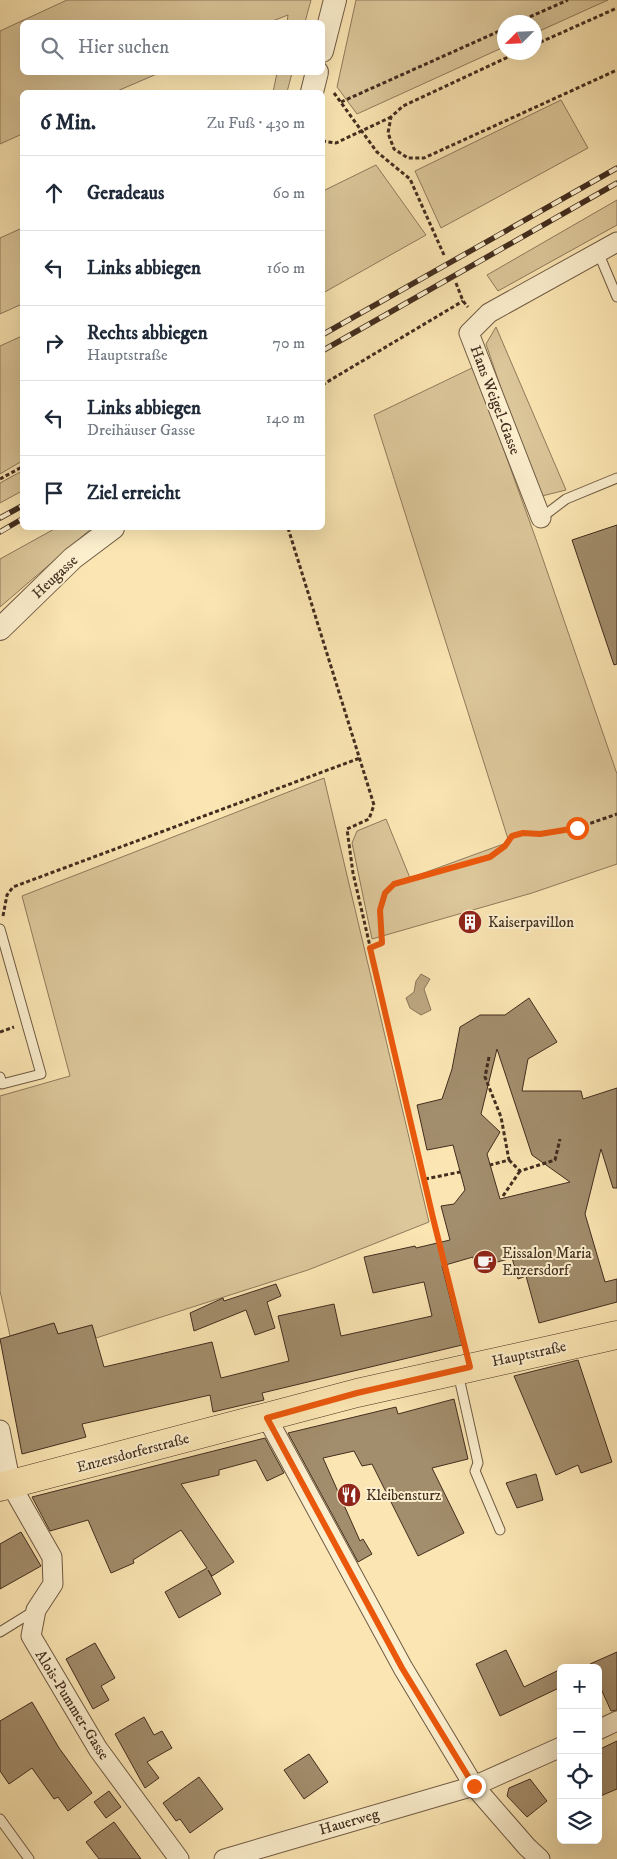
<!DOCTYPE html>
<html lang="de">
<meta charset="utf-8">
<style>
body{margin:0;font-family:"IM FELL DW Pica",serif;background:#f2f2f3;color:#1f2937}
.controls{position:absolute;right:15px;bottom:15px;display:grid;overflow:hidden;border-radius:8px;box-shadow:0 5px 20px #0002}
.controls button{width:45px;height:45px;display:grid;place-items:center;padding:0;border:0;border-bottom:1px solid #e0e1e3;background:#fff;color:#1f2937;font:25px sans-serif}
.compass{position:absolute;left:497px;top:15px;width:45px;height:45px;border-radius:50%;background:#fff;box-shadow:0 5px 20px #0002;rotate:246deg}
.stop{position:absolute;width:15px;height:15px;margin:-11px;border:4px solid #ea580c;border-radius:50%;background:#fff}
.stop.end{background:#ea580c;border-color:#fff;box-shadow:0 1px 5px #0008}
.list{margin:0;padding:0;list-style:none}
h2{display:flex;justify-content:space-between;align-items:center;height:65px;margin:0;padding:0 20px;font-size:21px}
h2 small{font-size:16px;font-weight:400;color:#747a83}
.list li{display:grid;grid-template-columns:32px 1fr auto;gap:15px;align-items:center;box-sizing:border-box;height:75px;padding:0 20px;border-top:1px solid #e0e1e3}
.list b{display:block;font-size:19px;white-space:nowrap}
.list p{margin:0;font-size:16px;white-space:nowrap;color:#747a83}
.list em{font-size:16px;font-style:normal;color:#747a83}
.icon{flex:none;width:28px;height:28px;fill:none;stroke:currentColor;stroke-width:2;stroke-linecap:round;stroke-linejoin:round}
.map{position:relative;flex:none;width:617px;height:1859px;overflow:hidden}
.search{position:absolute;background:#fff;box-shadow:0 5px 20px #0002;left:20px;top:20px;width:305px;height:55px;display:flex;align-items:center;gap:12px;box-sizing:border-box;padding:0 18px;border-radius:8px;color:#747a83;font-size:19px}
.panel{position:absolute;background:#fff;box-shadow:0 5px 20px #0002;left:20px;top:90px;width:305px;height:440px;border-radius:8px}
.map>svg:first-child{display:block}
</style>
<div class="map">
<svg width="617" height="1859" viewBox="0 0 617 1859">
<rect width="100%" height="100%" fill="#fbe6b3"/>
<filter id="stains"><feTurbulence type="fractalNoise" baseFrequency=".004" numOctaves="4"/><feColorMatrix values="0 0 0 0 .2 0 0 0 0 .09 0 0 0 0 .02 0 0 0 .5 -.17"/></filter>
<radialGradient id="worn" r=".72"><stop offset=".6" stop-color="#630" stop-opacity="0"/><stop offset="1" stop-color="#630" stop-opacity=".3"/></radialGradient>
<g fill="#dcc79a" stroke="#8f7a5c">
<path d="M 67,0 L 311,0 L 305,22 L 287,22 L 288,15 L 270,22 L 22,22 L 22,72 L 159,73 L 115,92 L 22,92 L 22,134 L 0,144 L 0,31 Z"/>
<path d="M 356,0 L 608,0 L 535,33 L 534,22 L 504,22 L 504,47 L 357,114 L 337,87 Z"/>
<path d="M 277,73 L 292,73 L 287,92 L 273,92 Z"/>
<path d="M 561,100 L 588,148 L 441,228 L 415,171 Z"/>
<path d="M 376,165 L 426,235 L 323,293 L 323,191 Z"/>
<path d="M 617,200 L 617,225 L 498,291 L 487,275 Z"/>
<path d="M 22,228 L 22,304 L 0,314 L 0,238 Z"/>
<path d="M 496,327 L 566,490 L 538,497 L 486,344 Z"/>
<path d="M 22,336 L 22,461 L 0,474 L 0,346 Z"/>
<path d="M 474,367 L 537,542 L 617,774 L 617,864 L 532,893 L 372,939 L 352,843 L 357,831 L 386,819 L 410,878 L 509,842 L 374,415 Z"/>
<path d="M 22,471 L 22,491 L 0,503 L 0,483 Z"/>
<path d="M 56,528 L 92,528 L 0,607 L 0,559 Z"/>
<path d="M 324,778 L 429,1222 L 308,1270 L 96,1338 L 92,1325 L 58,1334 L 54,1323 L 10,1336 L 0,1291 L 0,1096 L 70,1076 L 22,896 Z"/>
</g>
<path fill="#bca781" stroke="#8b765a" d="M 421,974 L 430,979 L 424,989 L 431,1010 L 421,1015 L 410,1008 L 406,998 L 414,992 L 416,981 Z"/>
<g fill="#a28d6c" stroke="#422d1f" fill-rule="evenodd">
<path d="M 617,525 L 617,664 L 614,665 L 572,540 Z"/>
<path d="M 529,998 L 557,1042 L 528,1059 L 522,1091 L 581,1091 L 583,1099 L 617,1088 L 617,1188 L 613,1188 L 601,1149 L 585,1214 L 605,1282 L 617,1279 L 617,1302 L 539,1323 L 526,1276 L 518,1279 L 512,1258 L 475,1268 L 473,1257 L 442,1266 L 462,1345 L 262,1393 L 264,1400 L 213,1412 L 210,1395 L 82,1424 L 86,1437 L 22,1454 L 0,1339 L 54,1323 L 58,1334 L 92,1325 L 104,1367 L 212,1342 L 221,1378 L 289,1361 L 278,1316 L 334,1304 L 341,1336 L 432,1316 L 424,1282 L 373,1293 L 364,1257 L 415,1246 L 416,1248 L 450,1240 L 441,1206 L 454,1204 L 465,1190 L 453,1145 L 427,1150 L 417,1105 L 442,1099 L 452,1069 L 460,1027 L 480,1015 L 505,1015 ZM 497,1049 L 532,1155 L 570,1182 L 500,1199 L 487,1154 L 500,1132 L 481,1114 Z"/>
<path d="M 276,1284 L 281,1296 L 267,1302 L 275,1328 L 255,1335 L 246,1310 L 194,1331 L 190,1313 L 223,1298 L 224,1301 Z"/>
<path d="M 578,1360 L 612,1462 L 581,1473 L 578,1465 L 556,1475 L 514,1376 Z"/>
<path d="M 454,1399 L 468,1459 L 432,1468 L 464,1533 L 418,1556 L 372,1464 L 362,1466 L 354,1451 L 323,1458 L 360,1541 L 363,1539 L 372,1554 L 358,1562 L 288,1433 L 396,1407 L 398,1414 Z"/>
<path d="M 265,1438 L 284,1473 L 267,1481 L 256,1460 L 219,1470 L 219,1475 L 181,1484 L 234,1562 L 212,1576 L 208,1570 L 221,1594 L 179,1618 L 165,1592 L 207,1568 L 181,1530 L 133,1560 L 134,1563 L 111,1573 L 88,1520 L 50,1531 L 32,1497 Z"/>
<path d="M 536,1474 L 543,1500 L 517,1508 L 506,1483 Z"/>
<path d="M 21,1532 L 41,1566 L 0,1589 L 0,1544 Z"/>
<path d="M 95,1643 L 115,1678 L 101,1686 L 109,1700 L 93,1709 L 66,1659 Z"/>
<path d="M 506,1650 L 524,1687 L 561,1669 L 561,1687 L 500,1716 L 476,1664 Z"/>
<path d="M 617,1652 L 617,1710 L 611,1711 L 598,1682 L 598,1668 L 592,1668 L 590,1664 Z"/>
<path d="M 32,1702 L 59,1748 L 92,1793 L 68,1811 L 58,1797 L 54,1799 L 32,1768 L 9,1784 L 0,1771 L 0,1721 Z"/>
<path d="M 144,1717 L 154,1735 L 162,1731 L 172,1748 L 147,1762 L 159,1778 L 145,1788 L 115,1734 Z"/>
<path d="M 617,1741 L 617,1789 L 598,1797 L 598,1750 Z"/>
<path d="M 309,1754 L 328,1782 L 304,1799 L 284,1770 Z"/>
<path d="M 199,1777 L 223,1809 L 190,1833 L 180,1819 L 176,1821 L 163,1803 Z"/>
<path d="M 530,1779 L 547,1801 L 527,1817 L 507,1796 L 509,1788 Z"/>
<path d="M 109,1791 L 121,1807 L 106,1818 L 94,1802 Z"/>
<path d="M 114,1822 L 141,1859 L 99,1859 L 86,1842 Z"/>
</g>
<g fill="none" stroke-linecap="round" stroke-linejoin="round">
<g stroke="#705b44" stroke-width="11">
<g id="service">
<path d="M 598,252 L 617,297"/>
<path d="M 541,518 L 566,499 L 617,478"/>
<path d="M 0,929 L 41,1074 L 2,1084 L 0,1077"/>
<path d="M 458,1373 L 478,1463 L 475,1471 L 500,1530"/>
<path d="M 0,1632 L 34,1611"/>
<path d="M 0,1819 L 29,1859"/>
</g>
</g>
<g stroke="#705b44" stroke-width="21">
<g id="minor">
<path d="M 541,518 L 469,333 L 489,313 L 617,242"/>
<path d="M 267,1418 L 403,1668 L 474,1786 L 527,1847 L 540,1859"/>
<path d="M 0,1430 L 11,1485 L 52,1557 L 53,1584 L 36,1610 L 31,1636 L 98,1749 L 179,1859"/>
<path d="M 598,1730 L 617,1721"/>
<path d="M 224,1859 L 474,1786 L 561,1747"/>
</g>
</g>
<g stroke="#705b44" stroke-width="24">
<g id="tertiary">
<path d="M 322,51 L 335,0"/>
<path d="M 312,92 L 317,72"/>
<path d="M 0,629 L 73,558 L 113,528"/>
</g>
</g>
<g stroke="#422d1f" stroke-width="29">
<path id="primary" d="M 0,1487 L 357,1393 L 617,1335"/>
</g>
<g stroke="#422d1f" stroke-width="3" stroke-dasharray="4 2.5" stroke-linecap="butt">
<path d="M 518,22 L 568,0"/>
<path d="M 534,45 L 617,8"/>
<path d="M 519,52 L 403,106 L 391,117 L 388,133 L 394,149 L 408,158 L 424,158 L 617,70"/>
<path d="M 334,93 L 377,152 L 410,179 L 444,255"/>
<path d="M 341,102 L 504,29"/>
<path d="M 322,141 L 336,143 L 391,117"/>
<path d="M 456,283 L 463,301 L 468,307"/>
<path d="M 322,385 L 463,301"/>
<path d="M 0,479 L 22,467"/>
<path d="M 288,528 L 374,805 L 369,819 L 347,829 L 353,873 L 433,1218 L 465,1344"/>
<path d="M 3,916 L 7,895 L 13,887 L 360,758"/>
<path d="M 371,948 L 382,943 L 380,910 L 385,893 L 394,884 L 490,857 L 501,849 L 512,836 L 523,833 L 540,834 L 577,828 L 617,814"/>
<path d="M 0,1032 L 14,1027"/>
<path d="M 489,1057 L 485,1077 L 501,1117 L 509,1160 L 490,1165"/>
<path d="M 509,1160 L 520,1171 L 555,1160 L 560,1139"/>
<path d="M 425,1179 L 460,1172"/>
<path d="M 503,1196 L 520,1171"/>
</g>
<use href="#service" stroke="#fcefce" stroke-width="9"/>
<use href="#minor" stroke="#fcefce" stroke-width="19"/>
<use href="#tertiary" stroke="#fcefce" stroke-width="22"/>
<use href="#primary" stroke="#fbe6b3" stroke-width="28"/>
<g stroke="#422d1f" stroke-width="5.5">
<g id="rail">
<path d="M 322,335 L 617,168"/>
<path d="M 322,351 L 617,183"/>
<path d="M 0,518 L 22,506"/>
<path d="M 0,532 L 22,519"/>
</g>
</g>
<use href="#rail" stroke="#fcefce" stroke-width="4" stroke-dasharray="11" stroke-linecap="butt"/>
</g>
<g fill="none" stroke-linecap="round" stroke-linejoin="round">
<path stroke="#ea580c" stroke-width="6" d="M 474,1786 L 402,1668 L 267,1418 L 357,1393 L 470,1367 L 433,1218 L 370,948 L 382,943 L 380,910 L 385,893 L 394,884 L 490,857 L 505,846 L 512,836 L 523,833 L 540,834 L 577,828"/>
</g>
<defs>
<g id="building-disc" transform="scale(1.25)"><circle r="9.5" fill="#8f2418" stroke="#fcefce"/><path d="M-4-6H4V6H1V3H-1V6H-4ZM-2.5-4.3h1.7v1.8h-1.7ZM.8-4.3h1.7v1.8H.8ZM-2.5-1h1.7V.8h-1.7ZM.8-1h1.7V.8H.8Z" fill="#fff"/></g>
<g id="cafe-disc" transform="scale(1.25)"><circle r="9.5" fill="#8f2418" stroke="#fcefce"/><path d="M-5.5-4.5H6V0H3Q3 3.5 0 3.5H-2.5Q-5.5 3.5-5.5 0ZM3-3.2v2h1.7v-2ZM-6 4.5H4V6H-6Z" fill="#fff"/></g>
<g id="restaurant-disc" transform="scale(1.25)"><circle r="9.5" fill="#8f2418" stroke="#fcefce"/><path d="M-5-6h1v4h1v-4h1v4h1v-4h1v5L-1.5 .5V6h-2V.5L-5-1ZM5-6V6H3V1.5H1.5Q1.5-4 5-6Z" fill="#fff"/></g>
</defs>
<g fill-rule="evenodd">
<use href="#building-disc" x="470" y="922"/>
<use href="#cafe-disc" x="485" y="1262"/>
<use href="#restaurant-disc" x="349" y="1495"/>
</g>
<g text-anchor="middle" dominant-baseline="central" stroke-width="4" stroke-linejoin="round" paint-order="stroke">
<g font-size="15" fill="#422d1f" stroke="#fcefce">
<text transform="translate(495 400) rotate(69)">Hans Weigel-Gasse</text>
<text transform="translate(55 577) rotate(-43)">Heugasse</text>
<text transform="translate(529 1354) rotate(-12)">Hauptstraße</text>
<text transform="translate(133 1453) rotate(-15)">Enzersdorferstraße</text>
<text transform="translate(72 1705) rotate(58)">Alois-Pummer-Gasse</text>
<text transform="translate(349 1822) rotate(-16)">Hauerweg</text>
</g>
<g font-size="15" fill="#422d1f" stroke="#fcefce" text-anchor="start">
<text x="488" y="922">Kaiserpavillon</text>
<text x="502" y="1253">Eissalon Maria<tspan x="502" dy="17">Enzersdorf</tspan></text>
<text x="366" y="1495">Kleibensturz</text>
</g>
</g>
<rect width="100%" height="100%" filter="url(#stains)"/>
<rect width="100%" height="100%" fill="url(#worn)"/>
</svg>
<div class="controls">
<button>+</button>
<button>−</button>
<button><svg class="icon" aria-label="locate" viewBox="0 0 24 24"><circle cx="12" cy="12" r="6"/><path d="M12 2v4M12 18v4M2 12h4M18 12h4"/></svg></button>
<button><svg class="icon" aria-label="layers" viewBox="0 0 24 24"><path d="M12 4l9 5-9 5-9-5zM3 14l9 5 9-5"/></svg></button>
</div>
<svg class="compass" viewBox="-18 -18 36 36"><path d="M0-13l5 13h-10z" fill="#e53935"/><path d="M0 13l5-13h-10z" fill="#747a83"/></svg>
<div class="stop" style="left:577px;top:828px"></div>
<div class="stop end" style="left:474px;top:1786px"></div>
<div class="search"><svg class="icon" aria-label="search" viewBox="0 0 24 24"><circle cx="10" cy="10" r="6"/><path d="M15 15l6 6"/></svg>Hier suchen</div>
<section class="panel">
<h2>6 Min.<small>Zu Fuß · 430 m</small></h2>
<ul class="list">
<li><svg class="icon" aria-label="ahead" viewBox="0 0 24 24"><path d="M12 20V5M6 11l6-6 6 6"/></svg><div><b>Geradeaus</b></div><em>60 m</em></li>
<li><svg class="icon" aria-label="left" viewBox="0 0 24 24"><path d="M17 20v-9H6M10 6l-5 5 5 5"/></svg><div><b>Links abbiegen</b></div><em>160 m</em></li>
<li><svg class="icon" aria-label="right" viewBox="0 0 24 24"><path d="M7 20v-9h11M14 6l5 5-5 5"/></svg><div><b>Rechts abbiegen</b><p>Hauptstraße</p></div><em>70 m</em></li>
<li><svg class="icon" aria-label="left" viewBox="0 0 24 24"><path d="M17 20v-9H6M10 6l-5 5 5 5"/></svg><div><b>Links abbiegen</b><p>Dreihäuser Gasse</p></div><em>140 m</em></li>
<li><svg class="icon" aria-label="arrive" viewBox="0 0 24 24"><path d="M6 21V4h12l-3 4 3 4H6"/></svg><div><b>Ziel erreicht</b></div></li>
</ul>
</section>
</div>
